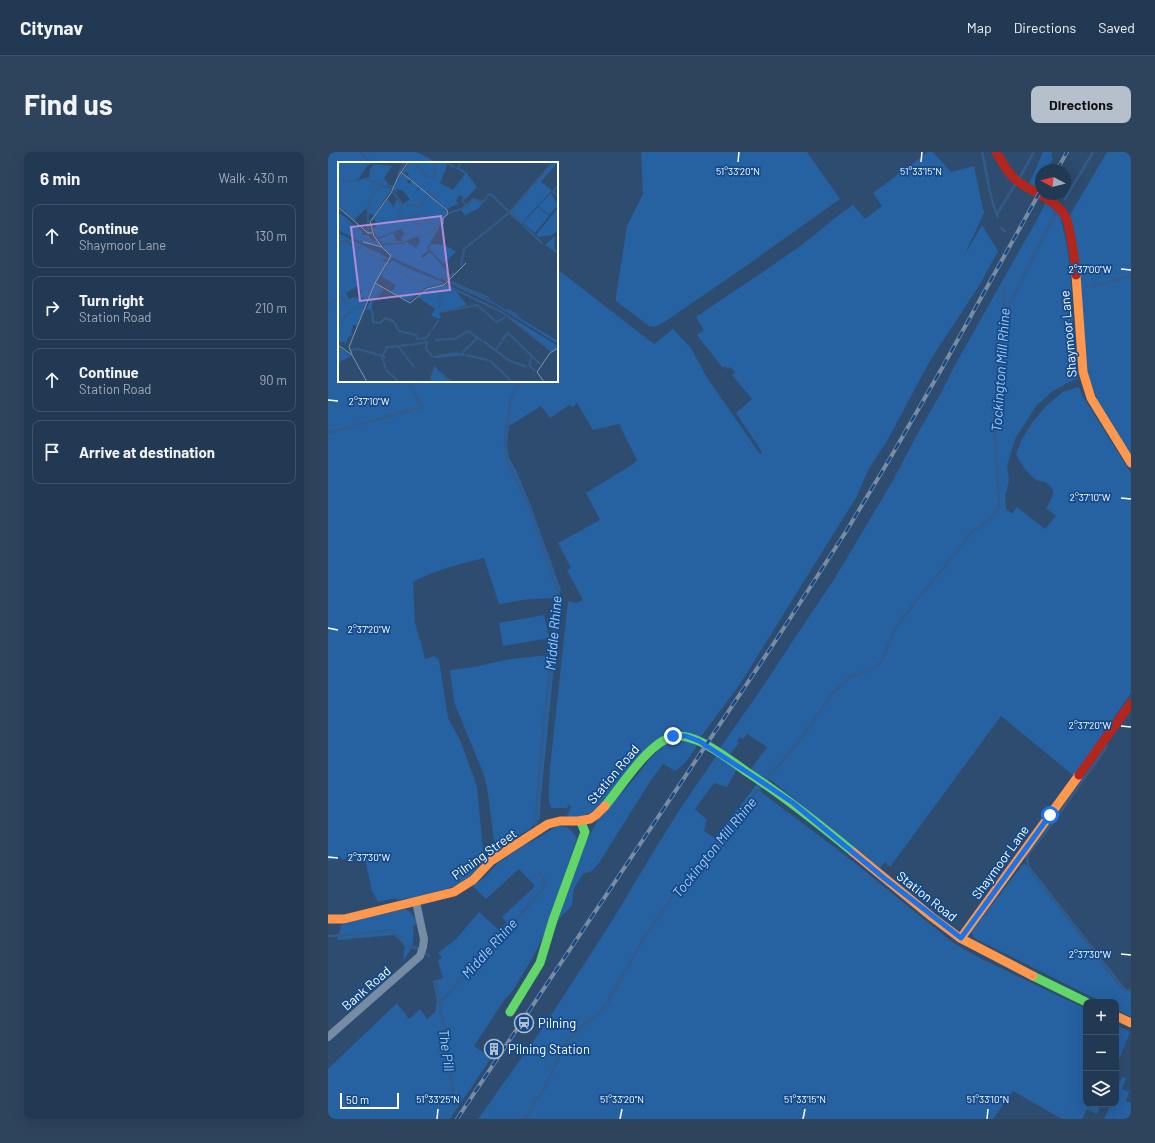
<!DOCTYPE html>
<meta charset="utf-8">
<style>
body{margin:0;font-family:Barlow,sans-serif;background:#2e445d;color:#f1f3f6}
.controls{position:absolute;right:12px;bottom:12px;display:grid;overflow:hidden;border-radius:8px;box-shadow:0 4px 16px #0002}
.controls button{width:36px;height:36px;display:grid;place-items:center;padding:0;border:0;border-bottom:1px solid #3f536a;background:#223953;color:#f1f3f6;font:20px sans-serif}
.compass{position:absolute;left:707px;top:12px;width:36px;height:36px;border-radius:50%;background:#223953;box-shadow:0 4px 16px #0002;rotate:277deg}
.scale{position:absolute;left:12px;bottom:10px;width:59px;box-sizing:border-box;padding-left:4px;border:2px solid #fff;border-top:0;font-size:11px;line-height:14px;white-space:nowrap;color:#fff;-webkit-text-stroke:3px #134a8a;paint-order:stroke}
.stop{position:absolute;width:12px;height:12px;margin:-9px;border:3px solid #1a73e8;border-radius:50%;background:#fff}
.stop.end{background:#1a73e8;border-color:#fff;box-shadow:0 1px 4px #0008}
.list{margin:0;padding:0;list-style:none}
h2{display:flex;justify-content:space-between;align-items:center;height:52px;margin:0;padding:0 16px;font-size:17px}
h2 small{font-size:13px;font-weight:400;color:#a2acb8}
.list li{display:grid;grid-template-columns:26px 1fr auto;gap:12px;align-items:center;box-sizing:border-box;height:64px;margin:0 8px 8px;padding:0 8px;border:1px solid #3f536a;border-radius:8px}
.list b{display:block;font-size:15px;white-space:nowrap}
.list p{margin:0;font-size:13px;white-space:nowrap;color:#a2acb8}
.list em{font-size:13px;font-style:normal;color:#a2acb8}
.icon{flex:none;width:22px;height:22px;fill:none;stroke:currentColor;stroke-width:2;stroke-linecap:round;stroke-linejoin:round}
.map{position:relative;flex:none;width:803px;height:967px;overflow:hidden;border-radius:8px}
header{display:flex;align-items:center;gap:24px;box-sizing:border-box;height:56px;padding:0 20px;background:#223953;border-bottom:1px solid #3f536a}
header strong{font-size:19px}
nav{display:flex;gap:22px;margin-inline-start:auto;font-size:14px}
.intro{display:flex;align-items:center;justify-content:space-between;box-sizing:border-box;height:96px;padding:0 24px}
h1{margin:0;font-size:28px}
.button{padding:10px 18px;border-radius:8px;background:#b6c0cd;color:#111;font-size:14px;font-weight:700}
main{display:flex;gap:24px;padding:0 24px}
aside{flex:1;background:#223953;border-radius:8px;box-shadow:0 4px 16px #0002}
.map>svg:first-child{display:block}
</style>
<header>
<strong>Citynav</strong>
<nav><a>Map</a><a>Directions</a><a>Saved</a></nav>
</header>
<div class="intro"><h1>Find us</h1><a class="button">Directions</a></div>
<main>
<aside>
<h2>6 min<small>Walk · 430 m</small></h2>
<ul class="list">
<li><svg class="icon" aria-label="ahead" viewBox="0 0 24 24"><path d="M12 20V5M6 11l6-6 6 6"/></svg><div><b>Continue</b><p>Shaymoor Lane</p></div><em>130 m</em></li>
<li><svg class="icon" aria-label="right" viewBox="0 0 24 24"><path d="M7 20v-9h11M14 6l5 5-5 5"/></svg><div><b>Turn right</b><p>Station Road</p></div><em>210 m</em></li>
<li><svg class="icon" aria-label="ahead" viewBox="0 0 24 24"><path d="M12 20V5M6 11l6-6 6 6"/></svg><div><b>Continue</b><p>Station Road</p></div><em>90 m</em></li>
<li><svg class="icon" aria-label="arrive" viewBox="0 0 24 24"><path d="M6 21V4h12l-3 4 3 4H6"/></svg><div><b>Arrive at destination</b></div></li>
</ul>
</aside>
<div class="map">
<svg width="803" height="967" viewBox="0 0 803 967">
<rect width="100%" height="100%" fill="#2e4c6f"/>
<g fill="#2661a2">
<path d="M 0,0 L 88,0 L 99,5 L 109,11 L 11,11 L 11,229 L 229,229 L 229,117 L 326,192 L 345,177 L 363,196 L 378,224 L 432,302 L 434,300 L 408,261 L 424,247 L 404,223 L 407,220 L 402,215 L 399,217 L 398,215 L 394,215 L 369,183 L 376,178 L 368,165 C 402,141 438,119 472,94 C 490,81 506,65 525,53 L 537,67 L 554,54 L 545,41 L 600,0 L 605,0 L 623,20 L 646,14 L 656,61 L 636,104 L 654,73 L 670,99 L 651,134 L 603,207 L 559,289 L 540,318 L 529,344 L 412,532 L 372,586 L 339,582 L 269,657 L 252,666 L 238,666 L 243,655 L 241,652 L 239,656 L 223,656 C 218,645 222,628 222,616 L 240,449 L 248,451 L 255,448 L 239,418 L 243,416 L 230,391 L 272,368 L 258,341 L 305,312 L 309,308 L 291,272 L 265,278 L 249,251 L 245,255 L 241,253 L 222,266 L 213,254 L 181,274 L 179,292 L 181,306 L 187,316 L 203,354 L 233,438 L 228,446 L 201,447 L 171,452 L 156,406 C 132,412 107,418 85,430 L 87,471 L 93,491 L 97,507 L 106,504 L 111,508 L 120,566 L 132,588 L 149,634 L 155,698 L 158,708 C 151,714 145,723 137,728 C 116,741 91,745 68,748 L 68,746 L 50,750 L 44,739 L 37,707 L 34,700 L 14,708 L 12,704 L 0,709 Z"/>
<path d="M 313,0 L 479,0 L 512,47 L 418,114 L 338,169 L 327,175 L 321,174 L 288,149 L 288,144 L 299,74 L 315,42 Z"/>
<path d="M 715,0 L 725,0 L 723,3 L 725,7 L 719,18 L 713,18 L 713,29 L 708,37 L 701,32 Z"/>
<path d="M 779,0 L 803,0 L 803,303 L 770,250 L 759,220 L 742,63 Z"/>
<path d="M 718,50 L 732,64 L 738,89 L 742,115 L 745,170 L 750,227 L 739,231 L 725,239 L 709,253 L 688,285 L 683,300 L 679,314 L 681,329 L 677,345 L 678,357 L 684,362 L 689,355 L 717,377 L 728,364 L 718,356 C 725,346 730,336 716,330 C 713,329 710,329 707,327 C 699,321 692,311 688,302 L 694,287 L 704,271 L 718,254 L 735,240 L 751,235 L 754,243 L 803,321 L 803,541 L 746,624 L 673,564 L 562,715 L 557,710 L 552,716 L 444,629 L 433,624 L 423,617 L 439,595 L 419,582 L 415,587 L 412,585 L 409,589 L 411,591 L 402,602 L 392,596 L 436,533 L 468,484 L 507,426 L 564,330 L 591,279 L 613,241 L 627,213 L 707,71 Z"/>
<path d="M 216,463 L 221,486 L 175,494 L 171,471 Z"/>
<path d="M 222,503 L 227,503 L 213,645 L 212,666 L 201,678 L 167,696 L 160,642 L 156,623 L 126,550 L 122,518 L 146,515 L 182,507 Z"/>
<path d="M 348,588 L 360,588 L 369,594 L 357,611 L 347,619 L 335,612 L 323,628 L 271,711 L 264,719 L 255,722 L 246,736 L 244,753 L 232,766 L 228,773 L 259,688 L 271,666 C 283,653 294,641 305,628 C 319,612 327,596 348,588 Z"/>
<path d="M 389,603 L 409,617 L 399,635 L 386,631 L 367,657 L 379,668 L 376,679 L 387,686 L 429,632 L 432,636 L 433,640 L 522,707 L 624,790 L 650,805 L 758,857 L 758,952 L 773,952 L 769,962 L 759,957 L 754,967 L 734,967 L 685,939 L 665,967 L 150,967 L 216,874 L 284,769 L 327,697 L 354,654 Z"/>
<path d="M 230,674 C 241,674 244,678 249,687 L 216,783 L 205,805 L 184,840 L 177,847 L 146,894 L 163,906 L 122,967 L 0,967 L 0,917 L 69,851 L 81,867 L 92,857 L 99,867 L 107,860 L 109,850 L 105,829 L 115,826 L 110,809 L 114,805 L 110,801 L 128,787 L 151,760 L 171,778 L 179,770 L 174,765 L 207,734 L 191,717 L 158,747 L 145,734 L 156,726 L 170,711 L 193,695 L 215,683 L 224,677 Z"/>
<path d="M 696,711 L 795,838 L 803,839 L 803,865 L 788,857 L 788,850 L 774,850 L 646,786 L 643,780 Z"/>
<path d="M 78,757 C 84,761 87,765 89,772 L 85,774 C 86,791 86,795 75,809 L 77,793 L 66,783 L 9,788 L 13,775 L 11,774 L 31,767 Z"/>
<path d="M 788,873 L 802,880 L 788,914 Z"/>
<path d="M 794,925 L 798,926 L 794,937 L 801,940 L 798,949 L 803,951 L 803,967 L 776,967 L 783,952 L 788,952 L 788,940 Z"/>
</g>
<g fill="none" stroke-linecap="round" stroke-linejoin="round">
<g stroke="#335b89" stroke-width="2.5">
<path d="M 33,0 L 37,5 L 44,11"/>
<path d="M 654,0 C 659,20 661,47 670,65"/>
<path d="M 692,25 L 706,0"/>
<path d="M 737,47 L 765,0"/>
<path d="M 669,62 L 688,31"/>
<path d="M 673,76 L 677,79"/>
<path d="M 764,134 L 803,124"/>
<path d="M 0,152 L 11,147"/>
<path d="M 677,162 L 700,115 L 727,62"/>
<path d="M 192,229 L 182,250 L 177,292 L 180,310 L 203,359 L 231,443 L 216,568 L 209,650 L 208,674"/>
<path d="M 0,281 L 94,255 L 80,229"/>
<path d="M 779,594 L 729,665 L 699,704 L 700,714 L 797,838 L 803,839"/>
<path d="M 437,629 L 468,593 L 484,571 L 502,544 L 522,525 L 543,518 L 553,510 L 568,475 L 599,435 L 615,417 L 642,382 L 663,366 L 671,355 L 666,264 L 673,172 L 677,163 L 676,135"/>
<path d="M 0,784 L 31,782 L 62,778 L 69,783 L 77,793 L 89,796 L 101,804"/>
<path d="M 107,830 L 112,851 L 126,946"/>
<path d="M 112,851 L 215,737 L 216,728 L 212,721"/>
<path d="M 196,967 L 202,960 L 206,950 L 218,935 L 233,898 L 240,888 L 258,871 L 270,863 L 279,852 L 291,829 L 318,783 L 348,740 L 355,733 L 434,633"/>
</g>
<path stroke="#758ca4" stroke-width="8" d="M 0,885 L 92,804 L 95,795 L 96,787 L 88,750"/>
<g stroke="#63d668" stroke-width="9">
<path d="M 277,654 C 293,635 320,591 344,585 C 353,582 364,586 373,590 C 389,598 404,609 419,620 C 456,644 491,672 525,700"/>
<path d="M 705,824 L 758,850"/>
<path d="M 182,860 L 212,811 L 225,768 L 257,680 L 253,670"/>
</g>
<g stroke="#ff974d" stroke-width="9">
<path d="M 748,123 L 755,220 L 763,246 L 803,311"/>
<path d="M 525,700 L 604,765 L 632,786 L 705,824"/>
<path d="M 0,767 L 16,767 L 126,740 L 145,728 L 163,709 L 220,672 L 232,669 L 250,669 L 262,667 L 268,663 L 277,654"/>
<path d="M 633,786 L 751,623"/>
<path d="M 788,864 L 803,871"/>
</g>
<g stroke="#b3261e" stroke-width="9">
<path d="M 668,0 C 675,11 681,24 692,31 C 708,42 729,48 738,66 C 740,70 741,76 742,81 C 745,95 747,108 748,123"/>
<path d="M 751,623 L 803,551"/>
</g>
<g stroke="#788ca3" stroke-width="4">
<g id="rail">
<path d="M 729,18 L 739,0"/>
<path d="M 129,967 L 452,482 L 519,378 L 564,303 L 614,216 L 713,38"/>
</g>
</g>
<use href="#rail" stroke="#134a8a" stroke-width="2.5" stroke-dasharray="8" stroke-linecap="butt"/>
</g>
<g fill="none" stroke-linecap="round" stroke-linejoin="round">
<path stroke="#1a73e8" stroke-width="5" d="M 345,584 L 358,584 L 371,589 L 425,624 L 465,651 L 556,726 L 633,786 L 722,663"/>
</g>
<path fill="none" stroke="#fff" stroke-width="1.5" d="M 410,10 L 411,0M 593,10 L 594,0M 793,117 L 803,118M 0,248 L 10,249M 793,346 L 803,347M 0,476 L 10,478M 793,574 L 803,575M 0,705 L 10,706M 793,802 L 803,803M 109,967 L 110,957M 292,967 L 294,957M 475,967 L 477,957M 659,967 L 660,957"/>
<defs>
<g id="station-ring" transform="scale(1)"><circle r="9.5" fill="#134a8a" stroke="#b6c0cd" stroke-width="1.5"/><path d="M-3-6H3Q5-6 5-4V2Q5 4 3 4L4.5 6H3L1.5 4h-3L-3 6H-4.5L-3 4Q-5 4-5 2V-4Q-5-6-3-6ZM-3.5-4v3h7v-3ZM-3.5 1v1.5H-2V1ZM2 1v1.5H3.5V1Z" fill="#b6c0cd"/></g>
<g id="building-ring" transform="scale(1)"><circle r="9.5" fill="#134a8a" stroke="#b6c0cd" stroke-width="1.5"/><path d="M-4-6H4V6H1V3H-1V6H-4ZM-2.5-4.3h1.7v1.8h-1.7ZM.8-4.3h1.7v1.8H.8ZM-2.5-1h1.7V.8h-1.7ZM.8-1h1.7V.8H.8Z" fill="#b6c0cd"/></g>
</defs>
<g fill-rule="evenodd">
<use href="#station-ring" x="196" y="871"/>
<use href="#building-ring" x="166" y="897"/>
</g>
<g text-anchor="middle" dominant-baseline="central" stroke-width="3.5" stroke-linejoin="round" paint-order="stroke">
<g font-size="13" fill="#fff" stroke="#134a8a">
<text transform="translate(740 182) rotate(-95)">Shaymoor Lane</text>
<text transform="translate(285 622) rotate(-50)">Station Road</text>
<text transform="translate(156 702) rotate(-36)">Pilning Street</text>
<text transform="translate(672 710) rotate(-54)">Shaymoor Lane</text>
<text transform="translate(599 744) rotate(38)">Station Road</text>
<text transform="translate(38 836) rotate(-41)">Bank Road</text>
</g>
<g font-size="13" fill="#fff" stroke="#134a8a" text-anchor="start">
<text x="210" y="871">Pilning</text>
<text x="180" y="897">Pilning Station</text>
</g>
<g font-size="14" font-style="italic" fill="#a6cdf7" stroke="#134a8a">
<text transform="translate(672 218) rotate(-86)">Tockington Mill Rhine</text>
<text transform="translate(225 481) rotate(-85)">Middle Rhine</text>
<text transform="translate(386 695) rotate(-51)">Tockington Mill Rhine</text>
<text transform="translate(161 796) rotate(-48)">Middle Rhine</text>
<text transform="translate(119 898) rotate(82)">The Pill</text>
</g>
</g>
<g transform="translate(10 10)">
<rect width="220" height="220" fill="#2e4c6f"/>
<path d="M 0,0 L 40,0 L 30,3 L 19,19 L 30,15 L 29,18 L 31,19 L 32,7 L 36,2 L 54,4 L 46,16 L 52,25 L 45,23 L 40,25 L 53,26 L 55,25 L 36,53 L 30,51 L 30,45 L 16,58 L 0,44 ZM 71,0 L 105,0 L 110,2 L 102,21 L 115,28 L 127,12 L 118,6 L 124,0 L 121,6 L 128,10 L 139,25 L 128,37 L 122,33 L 118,38 L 120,42 L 109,47 L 86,27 L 110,51 L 89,86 L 91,88 L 83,94 L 85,96 L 92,90 L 110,110 L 109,114 L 102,117 L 53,95 L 44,83 L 65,82 L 69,80 L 78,86 L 82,80 L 80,74 L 64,80 L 63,75 L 67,73 L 64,67 L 39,76 L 35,66 L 38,65 L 38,60 L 36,57 L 32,60 L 50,37 L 55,45 L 59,37 L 63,43 L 72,37 L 64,28 L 58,27 L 59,31 L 55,28 L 63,11 L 71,17 L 69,20 L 72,22 L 74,19 L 81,25 L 76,32 L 83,25 L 85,27 L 71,16 L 70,11 L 65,10 ZM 215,0 L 220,0 L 203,20 L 214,28 L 184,61 L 172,51 ZM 213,31 L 220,43 L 211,53 L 200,44 ZM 135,37 L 145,40 L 141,46 L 127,53 L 123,48 L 118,50 L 123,47 L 126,46 ZM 200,45 L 211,54 L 197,71 L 185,61 ZM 220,46 L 220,68 L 214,73 L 201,75 L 198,73 ZM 0,52 L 3,52 L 25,70 L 24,73 L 30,73 L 37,81 L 37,76 L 43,84 L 21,79 L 0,68 ZM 0,71 L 52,97 L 44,97 L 49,101 L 37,121 L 31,138 L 21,134 L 24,128 L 18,125 L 8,131 L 11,137 L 16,135 L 26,138 L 24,140 L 30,139 L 20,163 L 15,163 L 13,172 L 15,173 L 11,174 L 7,183 L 6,179 L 4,181 L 0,179 ZM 56,71 L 59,81 L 44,81 L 40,77 ZM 217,74 L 216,85 L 220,92 L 207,83 ZM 93,82 L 107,83 L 118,90 L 105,102 L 91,86 ZM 52,97 L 69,106 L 107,121 L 89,125 L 71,139 L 54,130 L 58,123 L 43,114 L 51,100 L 53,101 ZM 108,120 L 117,122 L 153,139 L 220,179 L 220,182 L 156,142 ZM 37,123 L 45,126 L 34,137 L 34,148 L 29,147 ZM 106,123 L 118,129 L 129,143 L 101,151 L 103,155 L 100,157 L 93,153 L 97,147 L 80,135 L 89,128 ZM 166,151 L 220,184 L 220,186 L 213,190 ZM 0,184 L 13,194 L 0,201 ZM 117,191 L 127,193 L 95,196 L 100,193 ZM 97,205 L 106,214 L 113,220 L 92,220 Z" fill="#2661a2"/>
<path fill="none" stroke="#335b89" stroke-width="2" d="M 77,0 L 89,14 L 96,16 L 98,0M 106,0 L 117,5M 60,13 L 66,0M 30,15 L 32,19 L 46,24M 0,18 L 14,20 L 21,16M 220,23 L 215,30 L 220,34M 55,30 L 63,41 L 61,56 L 66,54 L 68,58 L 76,54M 152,31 L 171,50M 68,42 L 82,45M 83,45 L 89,32M 125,46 L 128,43 L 124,38 L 126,36M 84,50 L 76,54 L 80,65 L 91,58M 172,50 L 215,0M 111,51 L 126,46 L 135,37 L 145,40 L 151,32M 172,51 L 184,62M 87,52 L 97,66M 185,63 L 205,82M 30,72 L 30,45 L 35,31 L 42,25 L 55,24M 25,74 L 39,82M 86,74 L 97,68 L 104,57M 8,79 L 38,95 L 78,120 L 98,118M 0,81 L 13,78M 43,81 L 65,80 L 76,74 L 85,74M 123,104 L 126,87 L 171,51M 105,117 L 117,111M 106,117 L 151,136M 108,123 L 164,150 L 212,188M 99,126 L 102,134 L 101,148M 1,132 L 9,143M 34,140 L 45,127M 19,144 L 34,148 L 35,160 L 42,161 L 47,156 L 55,159 L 61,169 L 78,173 L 79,177 L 88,176 L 93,169M 169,147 L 181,154M 103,150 L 139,143 L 159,160 L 167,155M 0,162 L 18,144M 94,168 L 101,158M 97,178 L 117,177 L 130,169 L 144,179M 164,178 L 170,171 L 202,202M 145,179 L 172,199 L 189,205M 72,183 L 89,180 L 88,187 L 95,195M 60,184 L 76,205M 12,188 L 20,187 L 48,195M 157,189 L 164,179M 124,191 L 139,176M 127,193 L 150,198M 96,195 L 117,191 L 126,193M 193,196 L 191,203 L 197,209M 151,198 L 163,209M 48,207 L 44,195 L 49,185 L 71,183M 48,208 L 61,220M 99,208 L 113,220M 163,209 L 174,220M 92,220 L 97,204"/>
<path fill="none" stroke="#8294a9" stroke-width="1" d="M 63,10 L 109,48 L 110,52 L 105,56 L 105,62M 0,45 L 30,71 L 34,71M 44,85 L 36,74 L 32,60 L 53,31 L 60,15 L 70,0M 37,121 L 72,141 L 89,127 L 106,123 L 128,101M 0,183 L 14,193 L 29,220M 14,192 L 11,185 L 37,121 L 53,94 L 44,85 L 25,80M 206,220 L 199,210 L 212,191 L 220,186"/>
<path fill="#b68bdc" fill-opacity="0.15" stroke="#b68bdc" stroke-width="2" d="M 103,54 L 112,128 L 22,139 L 13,65 Z"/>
<rect width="220" height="220" fill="none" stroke="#fff" stroke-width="2"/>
</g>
<g font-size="10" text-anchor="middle" fill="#fff" stroke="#134a8a" stroke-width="3.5" stroke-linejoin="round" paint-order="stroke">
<text x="410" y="23">51°33'20"N</text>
<text x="593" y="23">51°33'15"N</text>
<text x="762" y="121">2°37'00"W</text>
<text x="41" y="253">2°37'10"W</text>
<text x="762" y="349">2°37'10"W</text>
<text x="41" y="481">2°37'20"W</text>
<text x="762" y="577">2°37'20"W</text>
<text x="41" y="709">2°37'30"W</text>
<text x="762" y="806">2°37'30"W</text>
<text x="110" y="951">51°33'25"N</text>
<text x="294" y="951">51°33'20"N</text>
<text x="477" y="951">51°33'15"N</text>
<text x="660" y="951">51°33'10"N</text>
</g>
</svg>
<div class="controls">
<button>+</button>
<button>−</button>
<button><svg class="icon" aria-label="layers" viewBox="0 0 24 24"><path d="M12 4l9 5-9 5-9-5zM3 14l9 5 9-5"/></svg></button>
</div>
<svg class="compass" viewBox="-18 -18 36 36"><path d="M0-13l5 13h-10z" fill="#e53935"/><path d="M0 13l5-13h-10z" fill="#a2acb8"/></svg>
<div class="scale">50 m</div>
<div class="stop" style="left:722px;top:663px"></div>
<div class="stop end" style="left:345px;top:584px"></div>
</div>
</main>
